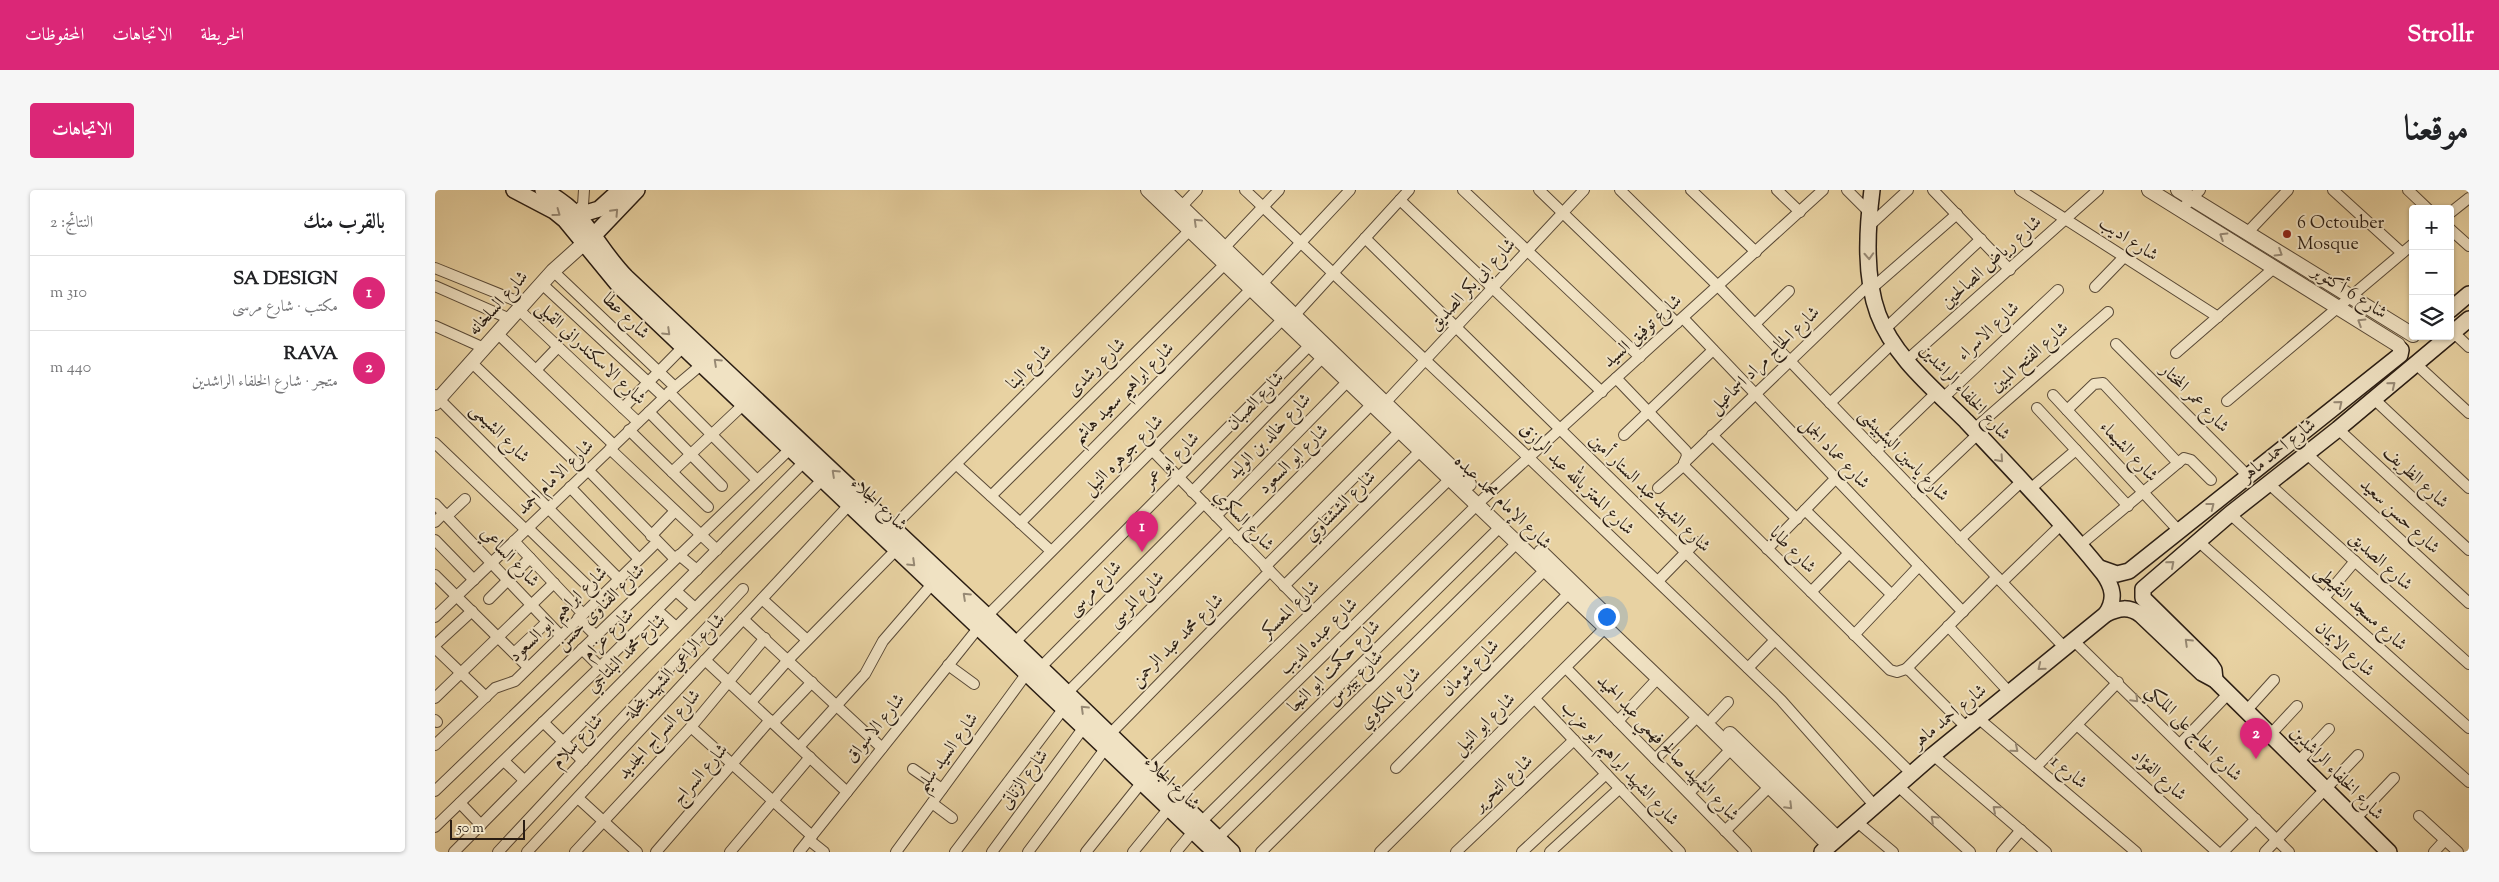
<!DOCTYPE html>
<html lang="ar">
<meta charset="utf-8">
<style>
body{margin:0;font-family:"Sorts Mill Goudy",Amiri,serif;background:#f6f6f6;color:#202124;direction:rtl}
.controls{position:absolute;right:15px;top:15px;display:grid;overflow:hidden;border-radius:5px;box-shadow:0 1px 4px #0004}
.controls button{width:45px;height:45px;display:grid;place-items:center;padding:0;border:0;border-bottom:1px solid #e0e0e0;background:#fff;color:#202124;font:25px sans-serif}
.scale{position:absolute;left:15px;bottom:12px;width:75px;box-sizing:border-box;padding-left:5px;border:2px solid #2a1d13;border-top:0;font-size:14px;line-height:18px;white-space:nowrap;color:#2a1d13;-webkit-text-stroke:4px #f0e2c3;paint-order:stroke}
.you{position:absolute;left:1171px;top:426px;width:18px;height:18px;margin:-12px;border:4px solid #fff;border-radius:50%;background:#1a73e8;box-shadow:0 0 0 8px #1a73e833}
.badge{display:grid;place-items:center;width:32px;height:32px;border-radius:50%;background:#db2777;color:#fff;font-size:16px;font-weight:700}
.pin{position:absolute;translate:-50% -41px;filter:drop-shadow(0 1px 2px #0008)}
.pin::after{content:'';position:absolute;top:26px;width:18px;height:15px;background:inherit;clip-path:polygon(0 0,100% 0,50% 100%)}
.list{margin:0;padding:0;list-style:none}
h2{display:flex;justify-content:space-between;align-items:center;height:65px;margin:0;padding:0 20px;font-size:21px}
h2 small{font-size:16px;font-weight:400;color:#757577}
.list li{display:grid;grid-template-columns:32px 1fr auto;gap:15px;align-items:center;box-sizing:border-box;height:75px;padding:0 20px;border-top:1px solid #e0e0e0}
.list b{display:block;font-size:19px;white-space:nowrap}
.list p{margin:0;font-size:16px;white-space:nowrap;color:#757577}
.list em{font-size:16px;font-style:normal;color:#757577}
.icon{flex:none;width:28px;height:28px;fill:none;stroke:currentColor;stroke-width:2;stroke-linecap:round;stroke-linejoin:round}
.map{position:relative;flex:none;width:2034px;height:662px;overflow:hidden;direction:ltr;border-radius:5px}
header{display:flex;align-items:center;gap:30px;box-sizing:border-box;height:70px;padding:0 25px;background:#db2777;color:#fff}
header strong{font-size:24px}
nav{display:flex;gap:28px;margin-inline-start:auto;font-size:18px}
.intro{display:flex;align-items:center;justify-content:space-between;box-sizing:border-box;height:120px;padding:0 30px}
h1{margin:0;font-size:35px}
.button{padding:12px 22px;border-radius:5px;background:#db2777;color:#fff;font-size:18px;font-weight:700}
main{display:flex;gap:30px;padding:0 30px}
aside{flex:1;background:#fff;border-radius:5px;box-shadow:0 1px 4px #0004}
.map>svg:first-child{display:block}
</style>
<header>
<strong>Strollr</strong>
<nav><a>الخريطة</a><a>الاتجاهات</a><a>المحفوظات</a></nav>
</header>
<div class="intro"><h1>موقعنا</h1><a class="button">الاتجاهات</a></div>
<main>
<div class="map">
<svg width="2034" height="662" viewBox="0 0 2034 662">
<rect width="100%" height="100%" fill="#e8d2a2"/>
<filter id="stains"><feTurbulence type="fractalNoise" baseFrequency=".004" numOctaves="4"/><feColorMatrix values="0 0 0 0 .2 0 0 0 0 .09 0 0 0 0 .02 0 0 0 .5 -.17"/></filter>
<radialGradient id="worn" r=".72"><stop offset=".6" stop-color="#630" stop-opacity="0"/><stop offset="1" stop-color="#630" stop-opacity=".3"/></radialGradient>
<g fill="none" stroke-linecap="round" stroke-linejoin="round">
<g stroke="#5a4a37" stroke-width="12">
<g id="minor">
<path d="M 810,0 L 1093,267 L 1346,510 L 1439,615"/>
<path d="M 1028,0 L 1205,167"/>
<path d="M 1104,0 L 1242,133"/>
<path d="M 1185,0 L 1283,96 L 1630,458"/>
<path d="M 1256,0 L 1321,62"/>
<path d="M 1342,0 L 1365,22"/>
<path d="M 1412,0 L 1434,22"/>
<path d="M 1498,0 L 1575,80"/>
<path d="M 1585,0 L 1783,127"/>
<path d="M 1898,0 L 1967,63"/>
<path d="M 1973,0 L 1993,19"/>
<path d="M 965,10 L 1167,202"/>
<path d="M 746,17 L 762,0"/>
<path d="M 1746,20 L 1765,0"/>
<path d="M 141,21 L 148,15 L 149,0"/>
<path d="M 2015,23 L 2034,8"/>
<path d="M 1434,36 L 1473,0"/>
<path d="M 2015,39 L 2034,56"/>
<path d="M 1812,43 L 1853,0"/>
<path d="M 930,48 L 1476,583"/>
<path d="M 789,58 L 844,0"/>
<path d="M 0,78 L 89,114"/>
<path d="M 118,81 L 240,197"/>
<path d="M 107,94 L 229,207"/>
<path d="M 827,94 L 915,0"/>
<path d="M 0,96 L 75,129"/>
<path d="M 1660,97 L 1689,67"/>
<path d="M 1436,99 L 1522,24"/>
<path d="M 84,120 L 203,232"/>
<path d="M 859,126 L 974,0"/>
<path d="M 1248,128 L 1528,422"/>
<path d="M 1320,134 L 1354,101"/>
<path d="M 0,136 L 49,158"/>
<path d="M 1450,139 L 1546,49"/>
<path d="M 2018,142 L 2034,157"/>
<path d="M 62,143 L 179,255"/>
<path d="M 1681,154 L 1814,287"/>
<path d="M 1741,163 L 1839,78"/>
<path d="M 1472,170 L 1663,0"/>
<path d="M 36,172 L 151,282"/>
<path d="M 1982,175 L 2034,223"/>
<path d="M 101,180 L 123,157"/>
<path d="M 1181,188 L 1251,261 L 1252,266 L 1249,273 L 1251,278 L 1455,480 L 1462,482 L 1471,479 L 1475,481 L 1531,537"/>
<path d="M 234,202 L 322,290"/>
<path d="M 0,205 L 184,389"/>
<path d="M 1618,205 L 1744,341"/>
<path d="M 1508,208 L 1623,100"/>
<path d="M 1939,209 L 2034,298"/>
<path d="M 1792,211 L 1978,54"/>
<path d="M 950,213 L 1149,0"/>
<path d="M 1395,213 L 1458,153"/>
<path d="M 188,218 L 248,157"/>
<path d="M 1602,218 L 1693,316"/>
<path d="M 1632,220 L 1659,194 L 1668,193 L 1743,273"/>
<path d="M 214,222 L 287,296"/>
<path d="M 1903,239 L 2034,360"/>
<path d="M 194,240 L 273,317"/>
<path d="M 1538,240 L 1673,122"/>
<path d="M 1189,245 L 1278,160"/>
<path d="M 1277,245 L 1362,329"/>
<path d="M 0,253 L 91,340"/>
<path d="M 175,259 L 282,360"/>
<path d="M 717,260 L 876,423"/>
<path d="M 1441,261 L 1502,202"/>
<path d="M 1872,264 L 2034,413"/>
<path d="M 1249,273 L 1436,93"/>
<path d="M 522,275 L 616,361"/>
<path d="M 153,280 L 240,369"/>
<path d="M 237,282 L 308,215"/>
<path d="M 1834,294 L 2034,474"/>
<path d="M 135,297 L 204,369"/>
<path d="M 1223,298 L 1249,275"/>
<path d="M 1594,300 L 1641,260"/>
<path d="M 757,302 L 888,167"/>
<path d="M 1481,303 L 1543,244"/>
<path d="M 556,306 L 790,74"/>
<path d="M 0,314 L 125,445"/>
<path d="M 1370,320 L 1457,405"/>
<path d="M 1795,324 L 2034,538"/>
<path d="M 12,326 L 30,309"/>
<path d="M 781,326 L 913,191"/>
<path d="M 0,332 L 9,323"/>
<path d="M 585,333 L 816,99"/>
<path d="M 458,337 L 755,40"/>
<path d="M 93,338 L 165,408"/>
<path d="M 216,346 L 240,321"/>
<path d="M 803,349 L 937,214"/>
<path d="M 1525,349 L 1586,292"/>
<path d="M 0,350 L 39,390"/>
<path d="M 79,351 L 148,424"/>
<path d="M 1763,351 L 2034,592"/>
<path d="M 1644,356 L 1749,268 L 1756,270 L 1776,290"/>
<path d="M 1332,359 L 1401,288"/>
<path d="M 244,365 L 262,380"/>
<path d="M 830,377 L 965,241"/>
<path d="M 0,385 L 93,477"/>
<path d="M 1223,391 L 1261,352"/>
<path d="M 1567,392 L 1626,335"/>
<path d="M 849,396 L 985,261"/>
<path d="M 241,401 L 260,418"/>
<path d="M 1376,402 L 1414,363"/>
<path d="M 1889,408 L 1920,371"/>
<path d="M 54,409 L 95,368"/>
<path d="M 327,409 L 372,450"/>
<path d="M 222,420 L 241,437"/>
<path d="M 552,426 L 848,129"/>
<path d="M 0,427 L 240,197 L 266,175"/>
<path d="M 143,428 L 161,446"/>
<path d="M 308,429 L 447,558"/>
<path d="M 1513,436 L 1575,503"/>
<path d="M 1419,445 L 1484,376"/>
<path d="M 1639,451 L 1854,662"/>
<path d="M 580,452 L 875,155"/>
<path d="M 0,455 L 37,421"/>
<path d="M 0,458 L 51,507"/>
<path d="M 147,459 L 165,477"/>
<path d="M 79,463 L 112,432"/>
<path d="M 270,470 L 412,602"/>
<path d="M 513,475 L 539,494"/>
<path d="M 1131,478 L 1311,662"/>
<path d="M 1313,478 L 1340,450"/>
<path d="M 1471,479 L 1562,387"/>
<path d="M 602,481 L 769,313"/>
<path d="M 632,503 L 794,340"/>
<path d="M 0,508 L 119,393"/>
<path d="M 1100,509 L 1245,662"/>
<path d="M 316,512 L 353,470 L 462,359"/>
<path d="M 1811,521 L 1839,490"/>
<path d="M 1278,528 L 1293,512"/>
<path d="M 1543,528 L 1701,662"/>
<path d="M 0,530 L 2,532"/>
<path d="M 1183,531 L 1223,488"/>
<path d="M 108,532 L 148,571"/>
<path d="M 338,533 L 377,492"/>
<path d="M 1642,535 L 1782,662"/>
<path d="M 256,537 L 377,646"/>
<path d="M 675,544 L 835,381"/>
<path d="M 1835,545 L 1862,516"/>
<path d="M 1745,554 L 1794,503"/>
<path d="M 0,555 L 60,498 L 80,491 L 222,352"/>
<path d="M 364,557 L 430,484 L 448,451 L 498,393"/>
<path d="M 1498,565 L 1611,662"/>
<path d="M 1220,569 L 1263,526"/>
<path d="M 69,571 L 89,590"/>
<path d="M 1863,572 L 1894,539"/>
<path d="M 1601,577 L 1683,492"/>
<path d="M 961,578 L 1134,403"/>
<path d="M 478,579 L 507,599"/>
<path d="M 713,581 L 1019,285"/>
<path d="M 1462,595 L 1535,662"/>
<path d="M 0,601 L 355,259"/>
<path d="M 1254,603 L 1296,559"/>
<path d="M 143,608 L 202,662"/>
<path d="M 742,609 L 1049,308 L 1388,0"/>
<path d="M 25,613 L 46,635"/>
<path d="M 497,613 L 517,628"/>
<path d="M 1984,626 L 2023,662"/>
<path d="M 1920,629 L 1959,588"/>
<path d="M 1421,631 L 1458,662"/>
<path d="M 0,637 L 165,477 L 369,272"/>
<path d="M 1290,641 L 1334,597"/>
<path d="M 783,648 L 1082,353"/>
<path d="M 374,650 L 389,662"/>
<path d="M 19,662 L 388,289"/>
<path d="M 63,662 L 308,399"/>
<path d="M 92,662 L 415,314"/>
<path d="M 140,662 L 256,537 L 330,448"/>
<path d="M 221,662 L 335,530"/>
<path d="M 295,662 L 375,567"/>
<path d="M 364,662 L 544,437"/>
<path d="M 461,662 L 592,483"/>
<path d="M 520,662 L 629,518"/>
<path d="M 557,662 L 649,537"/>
<path d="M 593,662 L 673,555"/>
<path d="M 651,662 L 707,592"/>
<path d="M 698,662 L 734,618"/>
<path d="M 741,662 L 766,632 L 1065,337"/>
<path d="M 826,662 L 1110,380"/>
<path d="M 945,662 L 1177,431"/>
<path d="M 1021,662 L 1139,550"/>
<path d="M 1087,662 L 1171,584"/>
<path d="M 1115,662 L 1185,598"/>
<path d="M 1567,662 L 1586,640"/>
<path d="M 1788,662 L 1821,629"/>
<path d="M 1830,662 L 1923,565"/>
<path d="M 1999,662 L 2010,650"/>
</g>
</g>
<g stroke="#5a4a37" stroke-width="16">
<g id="tertiary">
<path d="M 713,0 L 1263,526 L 1394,655"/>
<path d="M 729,0 L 1034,294"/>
<path d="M 1714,0 L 1963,155 L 1966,160"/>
<path d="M 1743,0 L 1978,145"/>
<path d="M 0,213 L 118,81 L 157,46"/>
<path d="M 1106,362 L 1171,425"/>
<path d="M 1295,544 L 1402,648"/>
</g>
</g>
<g stroke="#2a1d13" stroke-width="18">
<g id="secondary">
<path d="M 79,0 L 119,21 L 130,30 L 185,97 L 780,662"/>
<path d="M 108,0 C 154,24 158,53 191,87 L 552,426 L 797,662"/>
<path d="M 1437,0 C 1432,39 1429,86 1443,124 C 1459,167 1499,199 1531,231 C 1577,280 1626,331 1668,383 C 1678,397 1681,409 1671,424"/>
<path d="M 144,25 L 164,19 L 185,0"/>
<path d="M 160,44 L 202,0"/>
<path d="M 2015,120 L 2034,104"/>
<path d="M 2015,145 L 2034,129"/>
<path d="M 1665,378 L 1682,384 L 1694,381 L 1965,165 L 1966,160"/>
<path d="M 1780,490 L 1779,480 L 1775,474 L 1708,408 L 1708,399 L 1795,324 L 1903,239 L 2014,146"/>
<path d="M 1387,662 L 1498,565 L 1671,424 C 1684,418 1694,416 1706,425 L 1767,483 L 1780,490 L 1954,662"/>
</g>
</g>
<use href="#minor" stroke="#f0e2c3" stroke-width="10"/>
<use href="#tertiary" stroke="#f0e2c3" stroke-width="14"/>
<use href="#secondary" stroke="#f0e2c3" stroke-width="15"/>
</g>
<defs><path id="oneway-chevron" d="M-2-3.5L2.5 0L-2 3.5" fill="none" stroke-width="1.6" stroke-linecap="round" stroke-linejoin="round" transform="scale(1.25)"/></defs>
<g stroke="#978974">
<use href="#oneway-chevron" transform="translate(180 22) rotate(-47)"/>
<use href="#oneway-chevron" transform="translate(122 23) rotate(36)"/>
<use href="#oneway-chevron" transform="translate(762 32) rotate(-136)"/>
<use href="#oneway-chevron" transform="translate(1788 46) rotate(-148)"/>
<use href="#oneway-chevron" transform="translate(1844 63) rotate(32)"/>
<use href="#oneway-chevron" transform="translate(1434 66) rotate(87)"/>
<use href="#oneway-chevron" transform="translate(1926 132) rotate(-148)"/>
<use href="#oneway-chevron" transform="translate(232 142) rotate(44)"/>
<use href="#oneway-chevron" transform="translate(282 172) rotate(-137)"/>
<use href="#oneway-chevron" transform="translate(1957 195) rotate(-39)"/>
<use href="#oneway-chevron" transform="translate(1904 214) rotate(-39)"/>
<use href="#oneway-chevron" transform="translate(1565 269) rotate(48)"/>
<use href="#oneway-chevron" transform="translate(400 283) rotate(-137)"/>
<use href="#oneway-chevron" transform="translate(1776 316) rotate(-38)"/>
<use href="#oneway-chevron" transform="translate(477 373) rotate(44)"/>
<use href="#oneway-chevron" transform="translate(1736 374) rotate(-41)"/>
<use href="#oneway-chevron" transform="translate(531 406) rotate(-137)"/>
<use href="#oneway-chevron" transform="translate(1753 452) rotate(-136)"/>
<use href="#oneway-chevron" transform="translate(1606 477) rotate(141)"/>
<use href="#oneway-chevron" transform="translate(1700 509) rotate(45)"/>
<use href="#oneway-chevron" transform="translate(649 519) rotate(-136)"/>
<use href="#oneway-chevron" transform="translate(1580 559) rotate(40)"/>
<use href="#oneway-chevron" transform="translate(1354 616) rotate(45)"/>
<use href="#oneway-chevron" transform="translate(1561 619) rotate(-139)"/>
<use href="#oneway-chevron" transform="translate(1499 629) rotate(-137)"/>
</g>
<circle fill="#8f2418" stroke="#f0e2c3" stroke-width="2" cx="1852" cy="44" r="5"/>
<g text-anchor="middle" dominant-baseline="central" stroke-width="4" stroke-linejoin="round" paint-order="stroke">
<g font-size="18" fill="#2a1d13" stroke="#f0e2c3" text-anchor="start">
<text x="1862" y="34">6 Octouber<tspan x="1862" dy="21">Mosque</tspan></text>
</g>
<g font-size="18" fill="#2a1d13" stroke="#f0e2c3">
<text transform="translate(1693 50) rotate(33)">شارع اديب</text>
<text transform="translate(1557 73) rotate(-42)">شارع رياض الصالحين</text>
<text transform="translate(1038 95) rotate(-47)">شارع ابى بكر الصديق</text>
<text transform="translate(1914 103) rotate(32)">شارع 6 أكتوبر</text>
<text transform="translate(64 114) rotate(-48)">شارع السلخانه</text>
<text transform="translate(190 127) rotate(44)">شارع عطا</text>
<text transform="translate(1208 142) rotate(-42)">شارع توفيق السيد</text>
<text transform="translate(1554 142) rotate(-43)">شارع الاسراء</text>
<text transform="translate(155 164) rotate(43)">شارع الاسكندراني القبلى</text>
<text transform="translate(1595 168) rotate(-41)">شارع الفتح المبين</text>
<text transform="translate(1330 171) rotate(-44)">شارع الحاج مراد اسماعيل</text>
<text transform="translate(595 178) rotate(-45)">شارع البنا</text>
<text transform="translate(662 178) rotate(-45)">شارع رشدى</text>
<text transform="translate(1529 203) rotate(47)">شارع الخلفاء الراشدين</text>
<text transform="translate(689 204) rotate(-45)">شارع ابراهيم سعيد هاشم</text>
<text transform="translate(1759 209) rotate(45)">شارع عمر المختار</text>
<text transform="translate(821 212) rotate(-46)">شارع الصبان</text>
<text transform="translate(64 244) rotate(45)">شارع الشيمى</text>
<text transform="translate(835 247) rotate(-46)">شارع خالد بن الوليد</text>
<text transform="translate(1844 261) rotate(-38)">شارع احمد ماهر</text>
<text transform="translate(1693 262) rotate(47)">شارع الشيماء</text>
<text transform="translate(1399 264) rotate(46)">شارع عماد الجمل</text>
<text transform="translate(689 266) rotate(-45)">شارع جوهره النيل</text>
<text transform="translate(1468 266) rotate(46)">شارع ياسين البشبيشى</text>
<text transform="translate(859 270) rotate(-45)">شارع ابو السعود</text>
<text transform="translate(737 271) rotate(-45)">شارع ابو عمر</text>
<text transform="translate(121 288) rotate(-44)">شارع الامام احمد</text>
<text transform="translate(1980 288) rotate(43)">شارع الظريف</text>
<text transform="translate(1141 290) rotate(44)">شارع المعتز بالله عبد الرازق</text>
<text transform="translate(1214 304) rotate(44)">شارع الشهيد عبد الستار أمين</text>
<text transform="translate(1067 313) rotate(44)">شارع الإمام محمد عبده</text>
<text transform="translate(443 315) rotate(43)">شارع الجلاء</text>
<text transform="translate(906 317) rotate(-45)">شارع الششتاوي</text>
<text transform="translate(1964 327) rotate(43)">شارع حسن سعيد</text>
<text transform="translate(808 331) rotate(46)">شارع السكري</text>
<text transform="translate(1357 361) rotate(45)">شارع طابا</text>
<text transform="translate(74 368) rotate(46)">شارع الساعي</text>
<text transform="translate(1945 372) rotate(42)">شارع الصديق</text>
<text transform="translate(660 399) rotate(-45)">شارع مرسى</text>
<text transform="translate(702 410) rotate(-45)">شارع المرسى</text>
<text transform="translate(166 418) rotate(-44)">شارع القناوى حسن</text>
<text transform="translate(1925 419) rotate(42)">شارع مسجد النقيطى</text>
<text transform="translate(856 420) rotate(-44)">شارع المعسكر</text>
<text transform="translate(124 425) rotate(-44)">شارع ابراهيم ابو السعود</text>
<text transform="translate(174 445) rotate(-45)">شارع عزام</text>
<text transform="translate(884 447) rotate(-44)">شارع عبده الديب</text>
<text transform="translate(743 451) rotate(-45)">شارع محمد عبد الرحمن</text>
<text transform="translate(1909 460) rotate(42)">شارع الايمان</text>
<text transform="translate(192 464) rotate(-45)">شارع محمد البلتاجي</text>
<text transform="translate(241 477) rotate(-47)">شارع الراعي الشهيد بنحلة</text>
<text transform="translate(900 477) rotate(-45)">شارع حكمت ابو النجا</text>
<text transform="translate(1036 479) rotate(-45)">شارع شومان</text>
<text transform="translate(921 489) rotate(-45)">شارع بيبرس</text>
<text transform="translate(956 509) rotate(-45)">شارع المكاوي</text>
<text transform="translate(1515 527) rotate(-39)">شارع احمد ماهر</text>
<text transform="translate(1050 535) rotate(-45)">شارع ابو النيل</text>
<text transform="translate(441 539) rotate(-51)">شارع الاسواق</text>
<text transform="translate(1758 544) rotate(45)">شارع الحاج على الملكي</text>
<text transform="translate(225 545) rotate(-48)">شارع السراج الجديد</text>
<text transform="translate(143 552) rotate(-47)">شارع سلام</text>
<text transform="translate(1232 559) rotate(46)">شارع الشهيد صالح فهمي عبد الحميد</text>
<text transform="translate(513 563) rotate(-54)">شارع السيد سليم</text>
<text transform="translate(1184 574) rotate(47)">شارع الشهيد ابراهيم ابو عزب</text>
<text transform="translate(1633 583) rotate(40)">شارع 1</text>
<text transform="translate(1901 584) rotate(45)">شارع الخلفاء الراشدين</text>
<text transform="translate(266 585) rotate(-49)">شارع السراج</text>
<text transform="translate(1723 586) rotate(42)">شارع الفؤاد</text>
<text transform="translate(590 590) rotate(-54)">شارع الزناتى</text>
<text transform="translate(736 594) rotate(44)">شارع الجلاء</text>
<text transform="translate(1069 594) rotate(-43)">شارع التحرير</text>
</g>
</g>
<rect width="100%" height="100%" filter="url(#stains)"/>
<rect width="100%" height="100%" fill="url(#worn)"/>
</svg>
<div class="controls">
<button>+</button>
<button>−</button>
<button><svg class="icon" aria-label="layers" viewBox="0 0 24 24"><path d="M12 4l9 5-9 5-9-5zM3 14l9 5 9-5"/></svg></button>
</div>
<div class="scale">50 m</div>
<div class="you"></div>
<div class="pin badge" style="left:707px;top:362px">1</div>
<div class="pin badge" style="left:1821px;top:569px">2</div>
</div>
<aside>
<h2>بالقرب منك<small>النتائج: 2</small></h2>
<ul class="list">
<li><span class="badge">1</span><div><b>SA DESIGN</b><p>مكتب · شارع مرسى</p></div><em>310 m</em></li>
<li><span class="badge">2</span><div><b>RAVA</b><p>متجر · شارع الخلفاء الراشدين</p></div><em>440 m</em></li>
</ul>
</aside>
</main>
